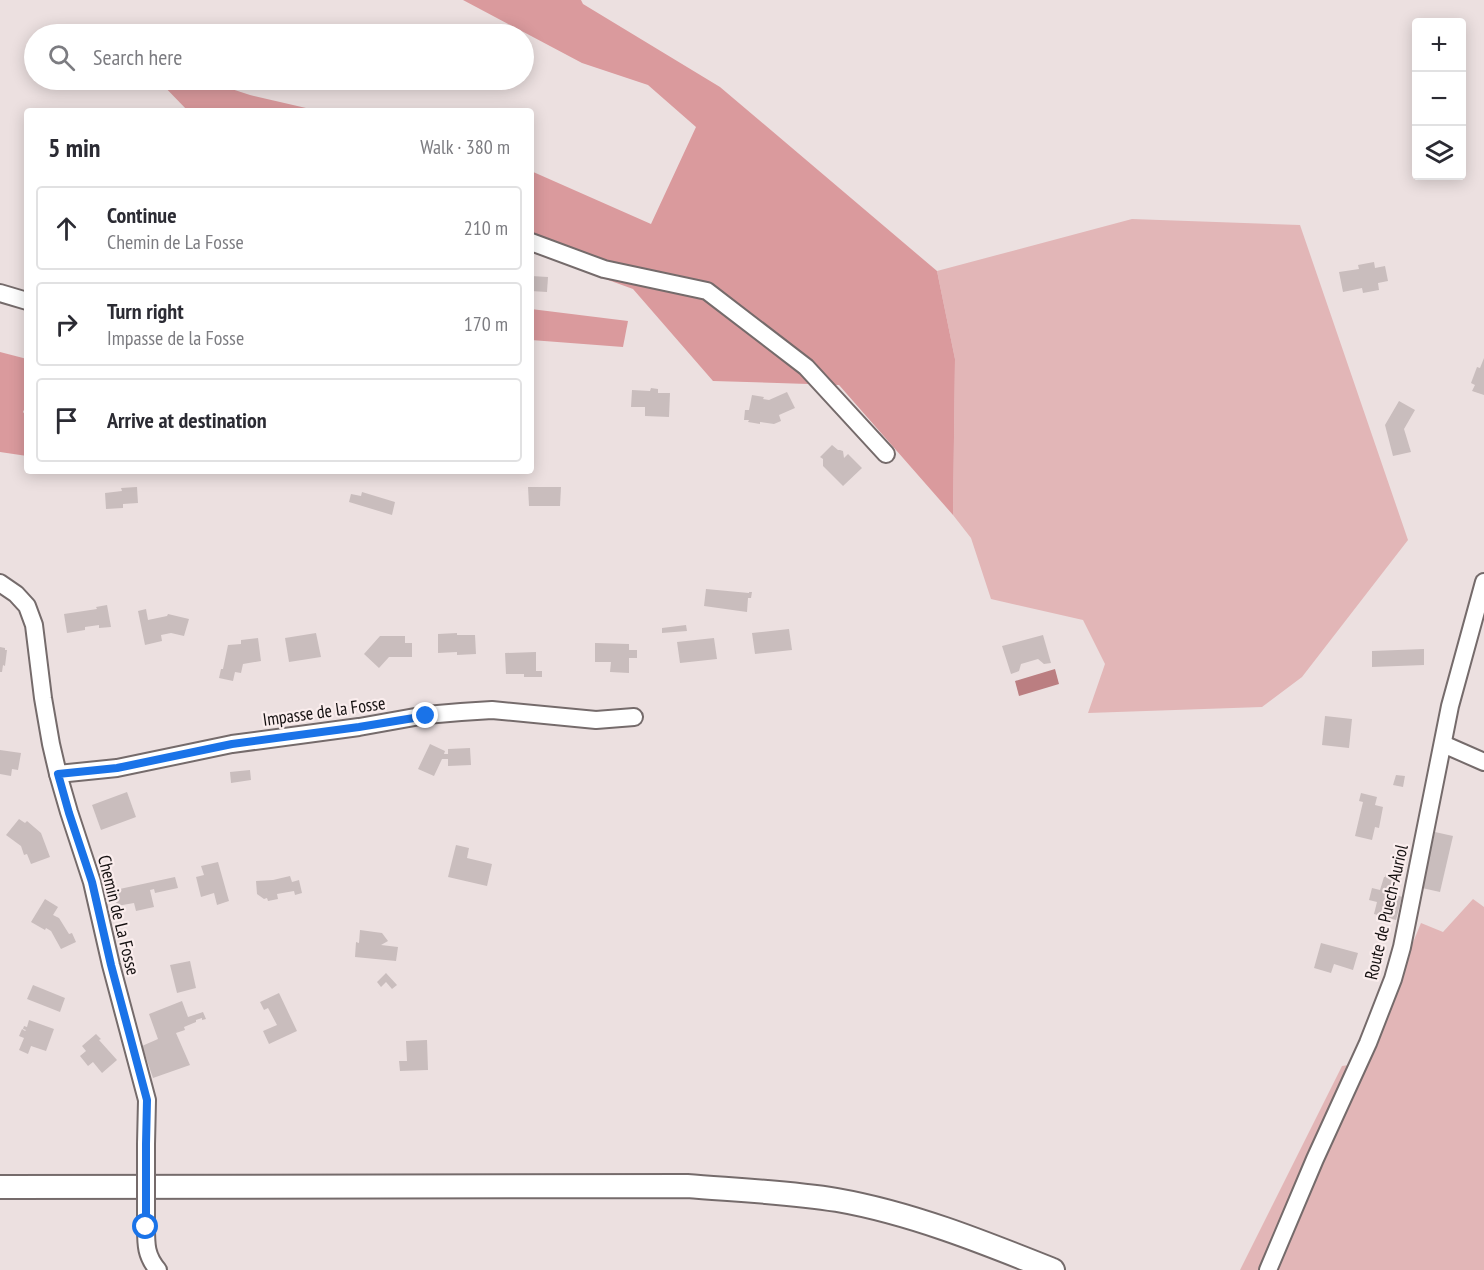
<!DOCTYPE html>
<meta charset="utf-8">
<style>
body{margin:0;font-family:"PT Sans Narrow",sans-serif;background:#f7f7f7;color:#2b2b33}
.controls{position:absolute;right:18px;top:18px;display:grid;overflow:hidden;border-radius:6px;box-shadow:0 3px 15px #0003}
.controls button{width:54px;height:54px;display:grid;place-items:center;padding:0;border:0;border-bottom:2px solid #e1e1e2;background:#fff;color:#2b2b33;font:30px sans-serif}
.stop{position:absolute;width:18px;height:18px;margin:-14px;border:4px solid #1a73e8;border-radius:50%;background:#fff}
.stop.end{background:#1a73e8;border-color:#fff;box-shadow:0 2px 6px #0008}
.list{margin:0;padding:0;list-style:none}
h2{display:flex;justify-content:space-between;align-items:center;height:78px;margin:0;padding:0 24px;font-size:26px}
h2 small{font-size:20px;font-weight:400;color:#7c7c81}
.list li{display:grid;grid-template-columns:39px 1fr auto;gap:18px;align-items:center;box-sizing:border-box;height:84px;margin:0 12px 12px;padding:0 12px;border:2px solid #e1e1e2;border-radius:6px}
.list b{display:block;font-size:22px;white-space:nowrap}
.list p{margin:0;font-size:20px;white-space:nowrap;color:#7c7c81}
.list em{font-size:20px;font-style:normal;color:#7c7c81}
.icon{flex:none;width:33px;height:33px;fill:none;stroke:currentColor;stroke-width:2;stroke-linecap:round;stroke-linejoin:round}
.map{position:relative;flex:none;width:1484px;height:1270px;overflow:hidden}
.search{position:absolute;background:#fff;box-shadow:0 3px 15px #0003;left:24px;top:24px;width:510px;height:66px;display:flex;align-items:center;gap:15px;box-sizing:border-box;padding:0 21px;border-radius:33px;color:#7c7c81;font-size:22px}
.panel{position:absolute;background:#fff;box-shadow:0 3px 15px #0003;left:24px;top:108px;width:510px;height:366px;border-radius:6px}
.map>svg:first-child{display:block}
</style>
<div class="map">
<svg width="1484" height="1270" viewBox="0 0 1484 1270">
<rect width="100%" height="100%" fill="#ece0e0"/>
<g fill="#e2b6b7">
<path d="M 1132,219 L 1300,225 L 1408,540 L 1302,677 L 1262,707 L 1088,713 L 1105,664 L 1083,620 L 991,599 L 971,538 L 953,515 L 955,359 L 937,271 Z"/>
<path d="M 1473,899 L 1484,907 L 1484,1270 L 1240,1270 L 1342,1066 L 1363,1063 L 1421,923 L 1443,932 Z"/>
</g>
<g fill="#da9a9d">
<path d="M 463,0 L 581,0 L 583,4 L 720,87 L 937,271 L 955,359 L 953,515 L 839,385 L 713,381 L 633,289 L 531,252 L 531,171 L 651,224 L 696,127 L 648,85 L 582,63 Z"/>
<path d="M 158,80 L 204,80 L 250,95 L 319,111 L 188,111 Z"/>
<path d="M 531,309 L 628,321 L 623,347 L 531,340 Z"/>
<path d="M 0,352 L 27,359 L 27,403 L 23,412 L 27,417 L 27,456 L 0,452 Z"/>
</g>
<path fill="#bb7e81" d="M 1055,669 L 1059,684 L 1019,696 L 1015,681 Z"/>
<g fill="#c9bdbd">
<path d="M 1374,262 L 1375,268 L 1385,266 L 1388,281 L 1378,283 L 1379,290 L 1363,293 L 1362,288 L 1343,292 L 1339,272 L 1359,269 L 1358,265 Z"/>
<path d="M 531,276 L 548,277 L 547,292 L 531,291 Z"/>
<path d="M 1484,358 L 1484,395 L 1472,391 L 1475,385 L 1471,383 L 1477,367 L 1480,368 Z"/>
<path d="M 651,388 L 658,389 L 658,393 L 670,393 L 669,417 L 645,416 L 645,407 L 631,407 L 632,390 L 650,391 Z"/>
<path d="M 787,392 L 795,408 L 779,415 L 781,421 L 774,424 L 760,422 L 760,424 L 748,422 L 749,420 L 744,420 L 745,410 L 749,410 L 752,395 L 764,397 L 763,399 L 769,400 Z"/>
<path d="M 1399,401 L 1415,410 L 1404,429 L 1411,452 L 1393,456 L 1385,425 Z"/>
<path d="M 832,445 L 838,450 L 840,450 L 843,451 L 844,458 L 848,454 L 862,468 L 843,486 L 823,466 L 823,459 L 820,457 Z"/>
<path d="M 137,487 L 138,503 L 123,504 L 123,508 L 106,509 L 105,493 L 122,491 L 121,488 Z"/>
<path d="M 528,487 L 561,487 L 560,506 L 529,506 Z"/>
<path d="M 362,492 L 395,502 L 392,515 L 349,502 L 351,494 L 361,496 Z"/>
<path d="M 706,589 L 749,593 L 749,592 L 752,592 L 751,598 L 748,598 L 747,612 L 704,606 Z"/>
<path d="M 107,605 L 111,627 L 99,628 L 99,625 L 85,627 L 85,630 L 67,633 L 64,614 L 97,609 L 96,607 Z"/>
<path d="M 146,609 L 148,620 L 167,616 L 168,614 L 189,619 L 184,636 L 171,633 L 161,635 L 162,641 L 145,645 L 138,611 Z"/>
<path d="M 686,625 L 687,631 L 662,633 L 662,628 Z"/>
<path d="M 789,629 L 792,650 L 755,654 L 752,633 Z"/>
<path d="M 316,633 L 321,657 L 289,662 L 285,638 Z"/>
<path d="M 457,633 L 457,635 L 475,635 L 476,654 L 457,655 L 457,652 L 438,653 L 438,634 Z"/>
<path d="M 1043,635 L 1051,663 L 1044,664 L 1038,659 L 1021,664 L 1019,671 L 1011,674 L 1002,646 Z"/>
<path d="M 380,636 L 405,636 L 405,643 L 412,643 L 412,657 L 389,657 L 379,668 L 364,654 Z"/>
<path d="M 258,638 L 261,661 L 243,664 L 241,673 L 235,672 L 233,681 L 219,678 L 221,669 L 223,669 L 228,645 L 241,644 L 241,640 Z"/>
<path d="M 714,638 L 717,659 L 680,663 L 677,642 Z"/>
<path d="M 595,643 L 629,644 L 629,650 L 637,650 L 637,658 L 629,658 L 629,673 L 610,672 L 611,662 L 595,662 Z"/>
<path d="M 0,647 L 5,648 L 5,650 L 7,650 L 5,666 L 3,665 L 2,672 L 0,672 Z"/>
<path d="M 1424,649 L 1424,665 L 1372,667 L 1372,651 Z"/>
<path d="M 536,652 L 536,671 L 542,671 L 542,677 L 524,677 L 524,674 L 506,674 L 505,653 Z"/>
<path d="M 1325,716 L 1352,719 L 1349,748 L 1322,745 Z"/>
<path d="M 430,744 L 445,751 L 444,754 L 448,754 L 448,749 L 470,748 L 471,765 L 448,766 L 448,759 L 442,759 L 434,776 L 418,769 Z"/>
<path d="M 0,750 L 21,753 L 18,770 L 12,769 L 11,776 L 0,774 Z"/>
<path d="M 250,770 L 251,780 L 231,783 L 230,772 Z"/>
<path d="M 1396,775 L 1405,776 L 1403,787 L 1393,785 Z"/>
<path d="M 127,792 L 136,817 L 101,830 L 92,805 Z"/>
<path d="M 1361,793 L 1377,797 L 1375,805 L 1383,807 L 1379,828 L 1375,827 L 1372,840 L 1355,836 L 1363,802 L 1359,801 Z"/>
<path d="M 19,819 L 25,823 L 27,821 L 41,833 L 50,857 L 31,864 L 27,854 L 24,855 L 21,846 L 6,835 Z"/>
<path d="M 1435,832 L 1453,836 L 1440,892 L 1422,888 Z"/>
<path d="M 456,845 L 469,848 L 467,858 L 492,864 L 487,886 L 448,877 Z"/>
<path d="M 218,862 L 229,901 L 217,905 L 214,893 L 201,897 L 196,877 L 204,875 L 201,866 Z"/>
<path d="M 1386,874 L 1395,876 L 1394,879 L 1396,880 L 1392,893 L 1402,897 L 1396,920 L 1374,914 L 1377,902 L 1369,900 L 1372,888 L 1380,890 L 1384,877 L 1385,877 Z"/>
<path d="M 290,876 L 292,882 L 299,880 L 302,893 L 295,895 L 294,891 L 277,894 L 278,899 L 268,901 L 267,898 L 264,899 L 257,894 L 256,881 L 273,880 Z"/>
<path d="M 175,877 L 178,888 L 155,893 L 154,889 L 150,890 L 154,907 L 136,911 L 134,903 L 117,906 L 115,897 L 116,896 L 115,890 Z"/>
<path d="M 45,899 L 58,907 L 53,915 L 59,918 L 69,934 L 72,933 L 76,942 L 61,949 L 51,931 L 46,928 L 45,930 L 31,922 Z"/>
<path d="M 360,930 L 382,933 L 388,941 L 381,945 L 398,947 L 396,961 L 355,957 L 356,942 L 359,943 Z"/>
<path d="M 1321,943 L 1358,953 L 1353,970 L 1334,964 L 1331,973 L 1314,968 Z"/>
<path d="M 190,961 L 196,988 L 177,993 L 170,965 Z"/>
<path d="M 386,973 L 397,985 L 392,989 L 386,982 L 381,987 L 377,982 Z"/>
<path d="M 33,985 L 65,998 L 60,1012 L 27,999 Z"/>
<path d="M 279,993 L 297,1031 L 269,1044 L 263,1031 L 277,1025 L 268,1008 L 264,1010 L 260,1002 Z"/>
<path d="M 182,1001 L 188,1017 L 203,1012 L 206,1019 L 202,1020 L 202,1018 L 196,1020 L 196,1022 L 184,1027 L 185,1030 L 176,1033 L 190,1065 L 153,1078 L 142,1046 L 158,1039 L 149,1014 Z"/>
<path d="M 29,1020 L 54,1029 L 46,1051 L 31,1046 L 28,1054 L 19,1050 L 24,1038 L 19,1036 L 22,1029 L 25,1031 L 26,1030 L 23,1029 L 24,1026 L 27,1027 Z"/>
<path d="M 96,1034 L 101,1039 L 99,1040 L 117,1060 L 102,1073 L 93,1062 L 88,1066 L 80,1056 L 86,1051 L 82,1046 Z"/>
<path d="M 427,1040 L 428,1070 L 400,1071 L 399,1061 L 407,1061 L 406,1041 Z"/>
</g>
<g fill="none" stroke-linecap="round" stroke-linejoin="round">
<g stroke="#756b6b" stroke-width="20">
<g id="minor">
<path d="M 531,242 L 604,269 L 707,291 L 806,367 L 886,454"/>
<path d="M 0,293 L 27,301"/>
<path d="M 0,583 L 16,594 L 27,606 L 34,625 L 43,698 L 51,744 L 58,774 L 69,812 L 92,882 L 111,965 L 147,1100 L 146,1144"/>
<path d="M 1443,744 L 1484,762"/>
<path d="M 58,774 L 117,768 L 232,744 L 359,727 L 426,715 L 461,712 L 492,710 L 596,720 L 634,717"/>
<path d="M 146,1227 C 146,1245 146,1256 158,1270"/>
<path d="M 1268,1270 L 1315,1159 L 1368,1043 L 1393,979 L 1402,947 L 1450,706 L 1484,582"/>
</g>
</g>
<g stroke="#756b6b" stroke-width="26">
<path id="secondary" d="M 0,1187 L 687,1186 C 737,1190 787,1192 837,1200 C 911,1213 983,1242 1053,1270"/>
</g>
<use href="#minor" stroke="#fff" stroke-width="16"/>
<use href="#secondary" stroke="#fff" stroke-width="22"/>
<g stroke="#756b6b" stroke-width="20" stroke-linecap="butt">
<path id="minor-bridge" d="M 146,1144 L 146,1227"/>
</g>
<use href="#minor-bridge" stroke="#fff" stroke-width="16"/>
</g>
<g fill="none" stroke-linecap="round" stroke-linejoin="round">
<path stroke="#1a73e8" stroke-width="8" d="M 146,1227 L 146,1144 L 147,1100 L 111,965 L 92,882 L 69,813 L 58,774 L 117,768 L 232,744 L 359,727 L 426,716"/>
</g>
<g text-anchor="middle" dominant-baseline="central" stroke-width="4.5" stroke-linejoin="round" paint-order="stroke">
<g font-size="18" fill="#141010" stroke="#faeded">
<text transform="translate(324 711) rotate(-8)">Impasse de la Fosse</text>
<text transform="translate(1386 912) rotate(-77)">Route de Puech-Auriol</text>
<text transform="translate(119 915) rotate(76)">Chemin de La Fosse</text>
</g>
</g>
</svg>
<div class="controls">
<button>+</button>
<button>−</button>
<button><svg class="icon" aria-label="layers" viewBox="0 0 24 24"><path d="M12 4l9 5-9 5-9-5zM3 14l9 5 9-5"/></svg></button>
</div>
<div class="stop" style="left:146px;top:1227px"></div>
<div class="stop end" style="left:426px;top:716px"></div>
<div class="search"><svg class="icon" aria-label="search" viewBox="0 0 24 24"><circle cx="10" cy="10" r="6"/><path d="M15 15l6 6"/></svg>Search here</div>
<section class="panel">
<h2>5 min<small>Walk · 380 m</small></h2>
<ul class="list">
<li><svg class="icon" aria-label="ahead" viewBox="0 0 24 24"><path d="M12 20V5M6 11l6-6 6 6"/></svg><div><b>Continue</b><p>Chemin de La Fosse</p></div><em>210 m</em></li>
<li><svg class="icon" aria-label="right" viewBox="0 0 24 24"><path d="M7 20v-9h11M14 6l5 5-5 5"/></svg><div><b>Turn right</b><p>Impasse de la Fosse</p></div><em>170 m</em></li>
<li><svg class="icon" aria-label="arrive" viewBox="0 0 24 24"><path d="M6 21V4h12l-3 4 3 4H6"/></svg><div><b>Arrive at destination</b></div></li>
</ul>
</section>
</div>
